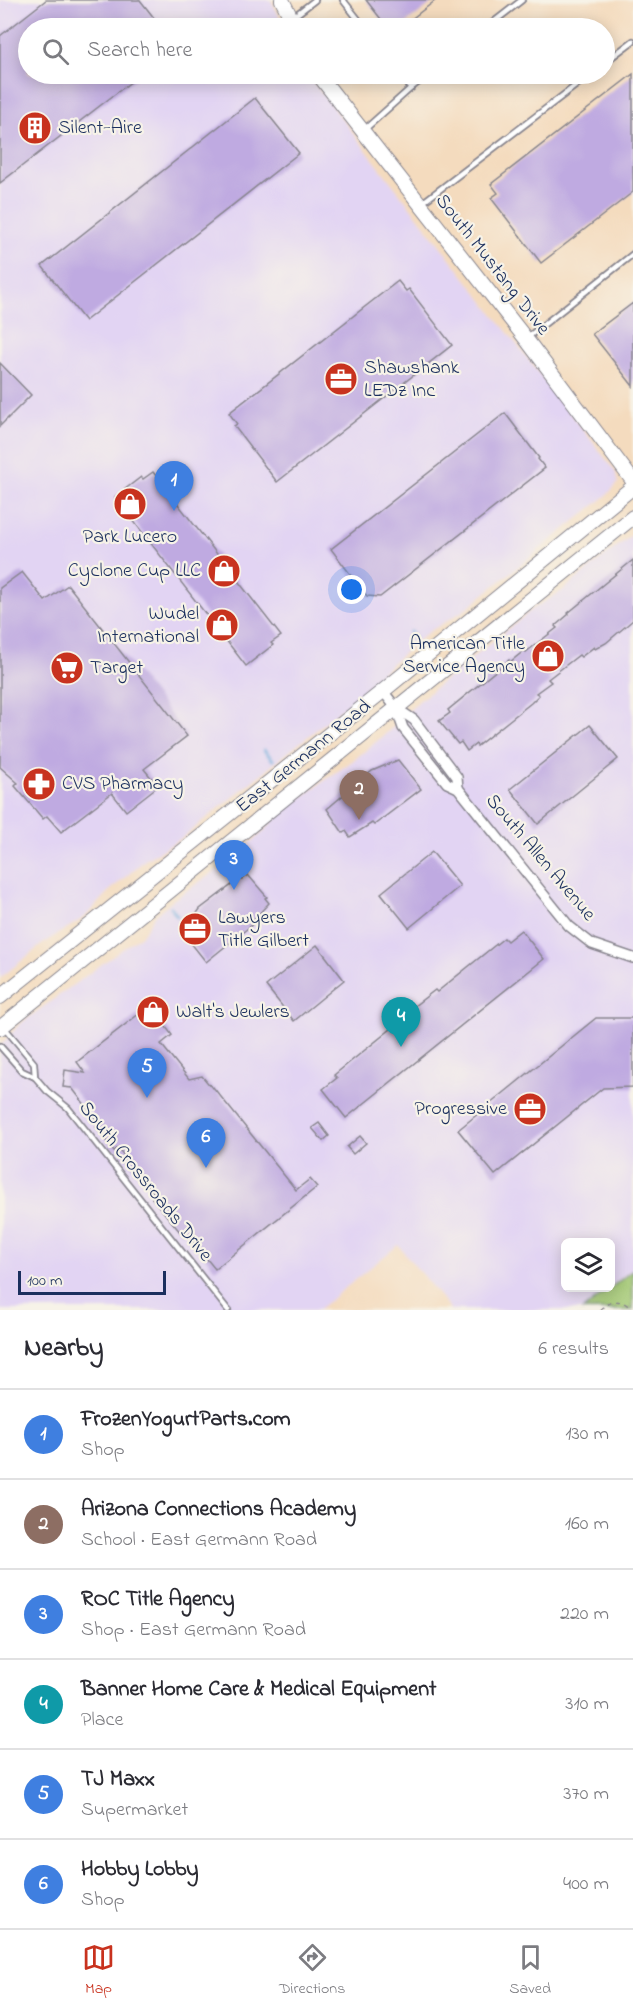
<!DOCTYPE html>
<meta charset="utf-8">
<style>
body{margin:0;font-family:"Indie Flower",sans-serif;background:#f2f2f3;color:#2b2b33}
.controls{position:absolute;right:18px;bottom:18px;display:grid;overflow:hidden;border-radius:9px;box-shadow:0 3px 15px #0003}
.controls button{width:54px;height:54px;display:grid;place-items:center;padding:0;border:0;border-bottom:2px solid #e1e1e2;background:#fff;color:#2b2b33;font:30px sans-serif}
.scale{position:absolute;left:18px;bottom:15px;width:148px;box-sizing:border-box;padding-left:6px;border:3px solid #1b2f5e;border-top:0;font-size:16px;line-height:21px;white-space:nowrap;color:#1b2f5e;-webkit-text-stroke:4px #f7f3e8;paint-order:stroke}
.you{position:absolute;left:352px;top:590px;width:21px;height:21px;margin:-15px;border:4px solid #fff;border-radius:50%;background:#1a73e8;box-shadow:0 0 0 9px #1a73e833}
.badge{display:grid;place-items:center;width:39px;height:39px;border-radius:50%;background:#c8321e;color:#fff;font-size:20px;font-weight:700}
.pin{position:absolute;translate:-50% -50px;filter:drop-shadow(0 2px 3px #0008)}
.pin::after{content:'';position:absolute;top:32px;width:21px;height:18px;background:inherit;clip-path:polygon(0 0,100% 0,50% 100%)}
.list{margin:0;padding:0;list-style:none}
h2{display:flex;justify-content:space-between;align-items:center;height:78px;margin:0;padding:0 24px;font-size:26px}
h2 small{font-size:20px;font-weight:400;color:#7c7c81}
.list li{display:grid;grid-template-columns:39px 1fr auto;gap:18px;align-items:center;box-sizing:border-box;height:90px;padding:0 24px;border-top:2px solid #e1e1e2}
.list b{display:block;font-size:22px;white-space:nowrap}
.list p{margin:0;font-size:20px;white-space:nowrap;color:#7c7c81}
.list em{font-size:20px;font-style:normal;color:#7c7c81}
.icon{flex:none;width:33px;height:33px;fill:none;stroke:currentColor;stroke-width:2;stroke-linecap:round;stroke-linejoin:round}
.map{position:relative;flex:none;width:633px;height:1310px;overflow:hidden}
.search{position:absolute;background:#fff;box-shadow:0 3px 15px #0003;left:18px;right:18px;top:18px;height:66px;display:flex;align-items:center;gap:15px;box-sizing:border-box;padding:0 21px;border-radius:33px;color:#7c7c81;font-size:22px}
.sheet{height:618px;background:#fff}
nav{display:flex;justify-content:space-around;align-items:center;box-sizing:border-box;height:84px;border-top:2px solid #e1e1e2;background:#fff;font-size:16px;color:#7c7c81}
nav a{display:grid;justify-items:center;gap:3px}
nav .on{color:#c8321e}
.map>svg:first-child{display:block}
</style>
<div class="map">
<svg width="633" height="1310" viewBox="0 0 633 1310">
<rect width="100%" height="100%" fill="#f7f3e8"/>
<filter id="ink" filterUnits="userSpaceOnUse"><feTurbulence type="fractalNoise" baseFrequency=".0167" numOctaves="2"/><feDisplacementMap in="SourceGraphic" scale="12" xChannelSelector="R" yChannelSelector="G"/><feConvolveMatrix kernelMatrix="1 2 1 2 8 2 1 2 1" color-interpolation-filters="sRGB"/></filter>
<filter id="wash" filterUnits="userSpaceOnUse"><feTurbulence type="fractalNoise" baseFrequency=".008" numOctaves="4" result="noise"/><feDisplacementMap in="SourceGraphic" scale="24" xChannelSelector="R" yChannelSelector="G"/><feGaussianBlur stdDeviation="1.35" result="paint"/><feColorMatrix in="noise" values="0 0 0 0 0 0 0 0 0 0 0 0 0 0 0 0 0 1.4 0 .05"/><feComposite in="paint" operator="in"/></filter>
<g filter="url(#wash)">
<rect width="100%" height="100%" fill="#f4dbbe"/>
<g fill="#e2d4f3">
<path d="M 0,0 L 271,0 L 285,28 L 28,28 L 28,74 L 307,74 L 615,471 L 618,483 L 606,496 L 463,611 L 427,633 L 391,664 L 358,696 L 182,838 L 145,860 L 107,893 L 85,917 L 45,942 L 0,978 Z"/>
<path d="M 633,534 L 633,1269 L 610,1287 L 610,1242 L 566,1242 L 566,1288 L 610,1288 L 583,1310 L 451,1310 L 398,1245 L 318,1310 L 0,1310 L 0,1046 L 20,1024 L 143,934 L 155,915 L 173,900 L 223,866 L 261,834 L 283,810 L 354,760 L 388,732 L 419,701 L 533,609 L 562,591 Z"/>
</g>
<path fill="#a1c772" stroke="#5e7b68" stroke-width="1.5" d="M 633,1270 L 633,1310 L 583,1310 Z"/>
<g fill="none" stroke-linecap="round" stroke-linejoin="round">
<g stroke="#6aabde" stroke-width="3">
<path d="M 410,632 L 414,638"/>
<path d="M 264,750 L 273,760"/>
<path d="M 171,907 L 177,916"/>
</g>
</g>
<g id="blocks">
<g fill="#bfaae1">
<path d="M 46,0 L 140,0 L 162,28 L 28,28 L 28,74 L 141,74 L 0,183 L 0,36 Z"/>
<path d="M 366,0 L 436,0 L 401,27 L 398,23 L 391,28 L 388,28 Z"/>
<path d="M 633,74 L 633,192 L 541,263 L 491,198 L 498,193 L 491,184 Z"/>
<path d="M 255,98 L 299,153 L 85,321 L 42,266 Z"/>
<path d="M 398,281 L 406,291 L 409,289 L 452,345 L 277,482 L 234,426 L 237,424 L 229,413 Z"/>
<path d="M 633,303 L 633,386 L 592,334 Z"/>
<path d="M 0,363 L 31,395 L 0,426 Z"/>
<path d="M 505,413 L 539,458 L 538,459 L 545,468 L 380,597 L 367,596 L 331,549 Z"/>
<path d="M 153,472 L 281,636 L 271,643 L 273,645 L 246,666 L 115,497 L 141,477 L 143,479 Z"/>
<path d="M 633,560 L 633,620 L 606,643 L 595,649 L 594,647 L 581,657 L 579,655 L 548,679 L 551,682 L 536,693 L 539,695 L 531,703 L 477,746 L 476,744 L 467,751 L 461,742 L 458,744 L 439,721 L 450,713 L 448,710 L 509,660 L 510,662 L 525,650 L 526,652 L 557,628 L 555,626 L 569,614 L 568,613 Z"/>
<path d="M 22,572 L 45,601 L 68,585 L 187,736 L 144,769 L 158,786 L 126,811 L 112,793 L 61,832 L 47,816 L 43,819 L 15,786 L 18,783 L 0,767 L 0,588 Z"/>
<path d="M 590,725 L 618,759 L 538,824 L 510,789 Z"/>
<path d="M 398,760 L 421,789 L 374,825 L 372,823 L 350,837 L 346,831 L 343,833 L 327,809 L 372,771 Z"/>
<path d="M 432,852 L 460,886 L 409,928 L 381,893 Z"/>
<path d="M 248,875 L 267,897 L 265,898 L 269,903 L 251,922 L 253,924 L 206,962 L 183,933 L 200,909 L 241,878 L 242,880 Z"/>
<path d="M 521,930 L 544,959 L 346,1118 L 323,1089 L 337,1078 L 334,1075 L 402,1020 L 400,1017 L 435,990 L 437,992 L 504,938 L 507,941 Z"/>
<path d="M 317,945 L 344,980 L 294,1021 L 266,986 Z"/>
<path d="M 153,1000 L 165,1014 L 160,1019 L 172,1035 L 161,1044 L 189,1079 L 202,1076 L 212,1088 L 213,1087 L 296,1190 L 310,1179 L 317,1187 L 215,1269 L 184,1231 L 181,1233 L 152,1198 L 155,1195 L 118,1148 L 114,1151 L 96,1127 L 100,1124 L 72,1088 L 63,1087 L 65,1070 L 85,1073 L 77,1062 L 140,1013 L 139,1011 Z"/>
<path d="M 596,1018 L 633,1018 L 633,1087 L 603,1088 L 495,1175 L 458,1130 Z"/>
<path d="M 319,1123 L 329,1136 L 323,1141 L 312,1128 Z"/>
<path d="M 360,1136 L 366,1143 L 353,1154 L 347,1147 Z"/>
</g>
</g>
</g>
<g filter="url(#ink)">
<use href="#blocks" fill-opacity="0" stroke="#88858e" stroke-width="1.5"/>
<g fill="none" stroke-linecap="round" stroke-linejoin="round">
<g stroke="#88858e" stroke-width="8">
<g id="lane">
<path d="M 343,0 L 365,28"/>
<path d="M 293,17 L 315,0"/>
<path d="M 486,28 L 522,0"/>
<path d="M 604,63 L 633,41"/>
<path d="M 400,74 L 411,88 L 429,74"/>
<path d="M 364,130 L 411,88"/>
<path d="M 422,203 L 591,74"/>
<path d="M 528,337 L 633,254"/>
<path d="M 4,1027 L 34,1063 L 35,1077"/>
<path d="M 0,1046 L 22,1071 L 35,1077 L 47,1091 L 68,1108 L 228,1310"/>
</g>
</g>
<g stroke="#88858e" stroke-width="12">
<g id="street">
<path d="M 383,691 L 396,708 L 403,728 L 447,783 L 458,788 L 569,926 L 592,944 L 633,958"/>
<path d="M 396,708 L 414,720 L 457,777 L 458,788"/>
</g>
</g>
<g stroke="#88858e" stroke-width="16">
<g id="secondary">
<path d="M 282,0 L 296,28"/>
<path d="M 318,74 L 526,339 L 633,481"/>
<path d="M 0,997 L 383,691 L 633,487"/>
<path d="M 0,1028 L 633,517"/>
</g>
</g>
<path stroke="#88858e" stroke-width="1.5" stroke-dasharray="4.5 4.5" stroke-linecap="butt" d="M 600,1310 C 610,1299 623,1298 632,1310"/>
<use href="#lane" stroke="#fff" stroke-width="4.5"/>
<use href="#street" stroke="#fff" stroke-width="9"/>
<use href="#secondary" stroke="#fff" stroke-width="14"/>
</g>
</g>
<defs>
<g id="building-disc" transform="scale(1.725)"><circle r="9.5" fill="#c8321e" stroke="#f7f3e8"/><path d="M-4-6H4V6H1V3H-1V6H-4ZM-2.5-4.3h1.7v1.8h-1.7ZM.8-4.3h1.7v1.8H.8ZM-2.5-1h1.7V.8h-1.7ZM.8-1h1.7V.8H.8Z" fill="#fff"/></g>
<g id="office-disc" transform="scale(1.725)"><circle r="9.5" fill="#c8321e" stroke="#f7f3e8"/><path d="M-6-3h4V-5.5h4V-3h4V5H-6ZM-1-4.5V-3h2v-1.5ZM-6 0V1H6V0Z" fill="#fff"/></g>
<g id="shop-disc" transform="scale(1.725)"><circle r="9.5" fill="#c8321e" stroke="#f7f3e8"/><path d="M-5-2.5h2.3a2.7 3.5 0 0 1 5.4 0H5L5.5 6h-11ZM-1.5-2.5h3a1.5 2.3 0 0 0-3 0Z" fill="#fff"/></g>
<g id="supermarket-disc" transform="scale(1.725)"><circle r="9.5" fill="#c8321e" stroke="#f7f3e8"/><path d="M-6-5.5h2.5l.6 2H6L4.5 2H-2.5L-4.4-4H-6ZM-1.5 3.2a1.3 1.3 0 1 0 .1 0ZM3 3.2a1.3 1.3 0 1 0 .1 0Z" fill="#fff"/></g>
<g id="pharmacy-disc" transform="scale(1.725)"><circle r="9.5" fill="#c8321e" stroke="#f7f3e8"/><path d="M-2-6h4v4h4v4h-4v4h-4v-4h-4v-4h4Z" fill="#fff"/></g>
</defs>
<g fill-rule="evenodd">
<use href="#building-disc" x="35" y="128"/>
<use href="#office-disc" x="341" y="379"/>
<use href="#shop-disc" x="130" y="504"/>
<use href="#shop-disc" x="224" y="571"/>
<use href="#shop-disc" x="222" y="625"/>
<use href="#shop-disc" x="548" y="656"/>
<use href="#supermarket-disc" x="67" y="668"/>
<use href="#pharmacy-disc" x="39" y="784"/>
<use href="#office-disc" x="195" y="929"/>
<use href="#shop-disc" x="153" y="1012"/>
<use href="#office-disc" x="530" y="1109"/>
</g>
<g text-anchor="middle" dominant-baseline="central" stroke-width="4.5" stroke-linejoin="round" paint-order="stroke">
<g font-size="20" fill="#1b2f5e" stroke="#f7f3e8" text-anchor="start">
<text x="58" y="128">Silent-Aire</text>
<text x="364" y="368">Shawshank<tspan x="364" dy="23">LEDz Inc</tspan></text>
<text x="130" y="537" text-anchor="middle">Park Lucero</text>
<text x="201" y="571" text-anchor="end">Cyclone Cup LLC</text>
<text x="199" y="614" text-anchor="end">Wudel<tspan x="199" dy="23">International</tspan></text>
<text x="525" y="644" text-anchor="end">American Title<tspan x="525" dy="23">Service Agency</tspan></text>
<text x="90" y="668">Target</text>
<text x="62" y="784">CVS Pharmacy</text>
<text x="218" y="918">Lawyers<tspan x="218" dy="23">Title Gilbert</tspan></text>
<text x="176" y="1012">Walt's Jewlers</text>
<text x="507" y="1109" text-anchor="end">Progressive</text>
</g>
<g font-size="20" fill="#1b2f5e" stroke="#f7f3e8">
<text transform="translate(492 265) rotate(52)">South Mustang Drive</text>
<text transform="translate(304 757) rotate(-39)">East Germann Road</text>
<text transform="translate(540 858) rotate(50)">South Allen Avenue</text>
<text transform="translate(145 1182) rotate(51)">South Crossroads Drive</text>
</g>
</g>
</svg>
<div class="controls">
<button><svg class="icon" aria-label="layers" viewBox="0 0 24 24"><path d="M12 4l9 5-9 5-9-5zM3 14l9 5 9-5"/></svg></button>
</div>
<div class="scale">100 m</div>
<div class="you"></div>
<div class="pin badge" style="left:174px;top:511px;background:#3f7fe0">1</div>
<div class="pin badge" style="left:359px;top:820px;background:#8d6e63">2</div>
<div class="pin badge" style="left:234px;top:890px;background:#3f7fe0">3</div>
<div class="pin badge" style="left:401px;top:1047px;background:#0f9aa8">4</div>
<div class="pin badge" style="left:147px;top:1098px;background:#3f7fe0">5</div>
<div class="pin badge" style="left:206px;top:1168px;background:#3f7fe0">6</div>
<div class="search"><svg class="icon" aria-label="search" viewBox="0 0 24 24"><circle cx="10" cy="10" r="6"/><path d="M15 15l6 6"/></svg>Search here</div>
</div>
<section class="sheet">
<h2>Nearby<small>6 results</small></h2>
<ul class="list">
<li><span class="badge" style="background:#3f7fe0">1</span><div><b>FrozenYogurtParts.com</b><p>Shop</p></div><em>130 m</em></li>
<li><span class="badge" style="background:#8d6e63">2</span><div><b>Arizona Connections Academy</b><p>School · East Germann Road</p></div><em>160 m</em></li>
<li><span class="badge" style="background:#3f7fe0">3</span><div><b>ROC Title Agency</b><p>Shop · East Germann Road</p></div><em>220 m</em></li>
<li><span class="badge" style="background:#0f9aa8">4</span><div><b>Banner Home Care &amp; Medical Equipment</b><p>Place</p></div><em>310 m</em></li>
<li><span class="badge" style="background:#3f7fe0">5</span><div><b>TJ Maxx</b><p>Supermarket</p></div><em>370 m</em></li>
<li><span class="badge" style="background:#3f7fe0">6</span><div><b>Hobby Lobby</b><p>Shop</p></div><em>400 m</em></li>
</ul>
</section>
<nav>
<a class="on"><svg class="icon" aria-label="map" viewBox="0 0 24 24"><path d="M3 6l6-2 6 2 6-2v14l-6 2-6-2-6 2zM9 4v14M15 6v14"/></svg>Map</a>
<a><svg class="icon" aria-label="directions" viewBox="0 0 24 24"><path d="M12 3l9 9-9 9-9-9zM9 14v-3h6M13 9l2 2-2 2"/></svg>Directions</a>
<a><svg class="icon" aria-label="saved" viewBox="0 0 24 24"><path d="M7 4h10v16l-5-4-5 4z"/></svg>Saved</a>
</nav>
